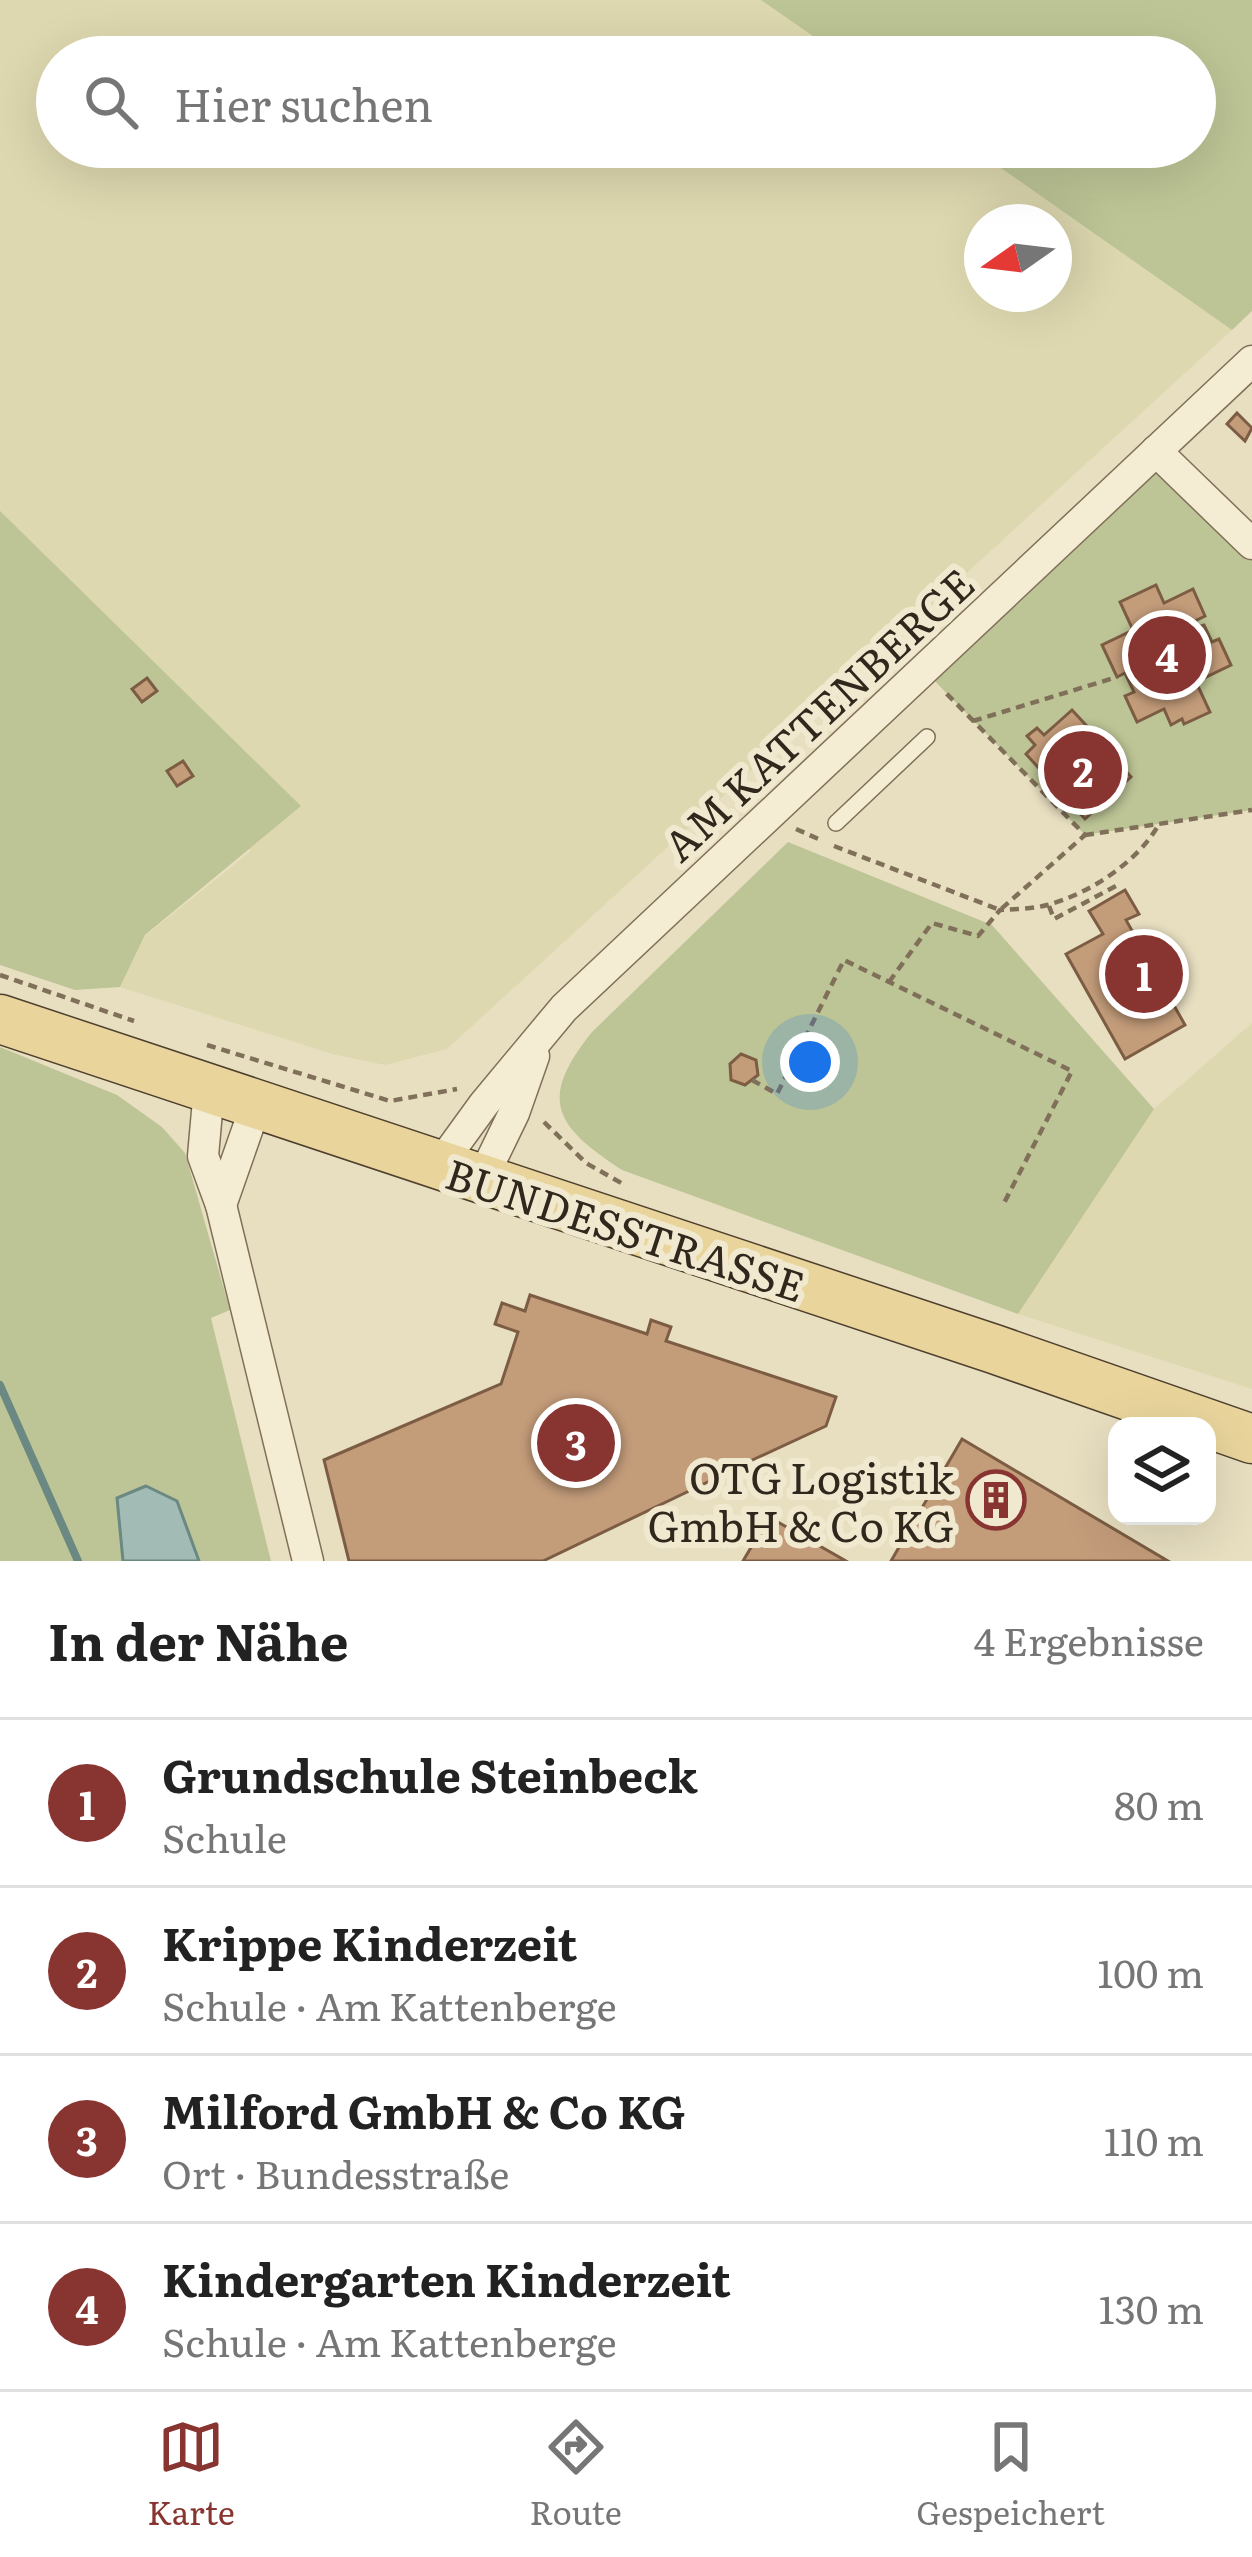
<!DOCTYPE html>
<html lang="de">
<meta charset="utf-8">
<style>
body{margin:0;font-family:Literata,serif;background:#f2f2f2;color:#222}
.controls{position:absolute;right:36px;bottom:36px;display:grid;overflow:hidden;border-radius:24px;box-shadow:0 12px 48px #0002}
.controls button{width:108px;height:108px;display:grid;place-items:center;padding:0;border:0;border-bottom:3px solid #e0e0e0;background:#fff;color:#222;font:60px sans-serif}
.compass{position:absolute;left:964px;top:204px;width:108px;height:108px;border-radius:50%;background:#fff;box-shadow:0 12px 48px #0002;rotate:256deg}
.you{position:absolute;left:810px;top:1062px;width:42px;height:42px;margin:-30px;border:9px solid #fff;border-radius:50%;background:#1a73e8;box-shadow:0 0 0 18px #1a73e833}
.badge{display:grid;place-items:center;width:78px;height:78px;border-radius:50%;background:#883531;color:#fff;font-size:39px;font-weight:700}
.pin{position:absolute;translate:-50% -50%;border:6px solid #fff;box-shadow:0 3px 12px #0006}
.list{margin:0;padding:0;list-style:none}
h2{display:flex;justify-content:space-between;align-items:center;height:156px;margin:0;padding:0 48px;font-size:51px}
h2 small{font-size:39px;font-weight:400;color:#767676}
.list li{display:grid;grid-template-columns:78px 1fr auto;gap:36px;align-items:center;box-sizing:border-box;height:168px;padding:0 48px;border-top:3px solid #e0e0e0}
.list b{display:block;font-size:45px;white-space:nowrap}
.list p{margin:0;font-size:39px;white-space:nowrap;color:#767676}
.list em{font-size:39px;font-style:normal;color:#767676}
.icon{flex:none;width:66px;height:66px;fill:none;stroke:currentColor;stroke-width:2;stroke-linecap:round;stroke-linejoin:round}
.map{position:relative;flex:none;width:1252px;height:1561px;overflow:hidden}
.search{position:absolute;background:#fff;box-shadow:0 12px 48px #0002;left:36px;right:36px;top:36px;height:132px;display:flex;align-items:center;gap:30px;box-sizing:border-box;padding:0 42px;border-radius:66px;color:#767676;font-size:45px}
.sheet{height:828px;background:#fff}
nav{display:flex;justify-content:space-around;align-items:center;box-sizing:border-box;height:168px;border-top:3px solid #e0e0e0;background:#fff;font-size:33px;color:#767676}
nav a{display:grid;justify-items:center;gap:6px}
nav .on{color:#883531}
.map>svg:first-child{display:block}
</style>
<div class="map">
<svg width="1252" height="1561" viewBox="0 0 1252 1561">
<rect width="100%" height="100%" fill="#e8dfc1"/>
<g fill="#ddd8af" fill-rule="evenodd">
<path d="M 0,0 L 761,0 L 843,57 L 57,57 L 57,147 L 971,147 L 1232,330 L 447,1049 L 385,1065 L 336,1055 L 120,987 L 145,936 L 251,851 L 0,515 ZM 982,222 L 1054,222 L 1054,294 L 982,294 Z"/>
<path d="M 1252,1023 L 1252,1389 L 1018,1314 L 1154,1109 Z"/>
</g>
<g fill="#bdc596">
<path d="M 761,0 L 1252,0 L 1252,311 L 1232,330 L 971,147 L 1195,147 L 1195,57 L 843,57 Z"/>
<path d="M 1156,451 L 1252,544 L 1252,810 L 1085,835 L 924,670 Z"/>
<path d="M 0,511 L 301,806 L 145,935 L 120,987 L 75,990 L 0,965 Z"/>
<path d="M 788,842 L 992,925 L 1154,1109 L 1018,1314 L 622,1170 C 554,1126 538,1099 592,1032 Z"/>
<path d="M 0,1047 L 117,1095 L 162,1127 L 185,1153 L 230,1310 L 211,1318 L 271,1561 L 0,1561 Z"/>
</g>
<path fill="#a3bbb5" stroke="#6b8882" stroke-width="3" d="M 146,1486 L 177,1501 L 199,1561 L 123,1561 L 117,1498 Z"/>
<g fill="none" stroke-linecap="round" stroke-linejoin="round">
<path stroke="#6b8882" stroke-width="8" d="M 0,1385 L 78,1561"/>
</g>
<g fill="#c39c7a" stroke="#7c5d43" stroke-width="3">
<path d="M 1237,413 L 1252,428 L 1245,441 L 1227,424 Z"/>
<path d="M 1156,585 L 1164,603 L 1193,589 L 1205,616 L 1195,621 L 1198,627 L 1204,625 L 1212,642 L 1219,639 L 1231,665 L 1196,682 L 1210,712 L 1184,724 L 1182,719 L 1171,725 L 1164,709 L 1137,722 L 1125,696 L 1134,692 L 1125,673 L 1117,677 L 1102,645 L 1133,630 L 1120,602 Z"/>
<path d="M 147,678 L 157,691 L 142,702 L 132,689 Z"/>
<path d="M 1072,710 L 1096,736 L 1086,745 L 1104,764 L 1112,756 L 1131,777 L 1085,819 L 1026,754 L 1035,745 L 1027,736 L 1037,728 L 1044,735 Z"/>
<path d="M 183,761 L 193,776 L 177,786 L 167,771 Z"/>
<path d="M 1125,890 L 1139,914 L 1126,920 L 1185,1025 L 1125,1059 L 1066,954 L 1103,934 L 1089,911 Z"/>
<path d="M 741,1054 L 756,1060 L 758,1075 L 745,1085 L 731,1080 L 730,1064 Z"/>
<path d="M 530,1295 L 647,1334 L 651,1320 L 671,1327 L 666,1341 L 836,1397 L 826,1426 L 735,1468 L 719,1462 L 712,1480 L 543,1561 L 349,1561 L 324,1460 L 501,1384 L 518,1332 L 495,1324 L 502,1303 L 525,1311 Z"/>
<path d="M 962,1439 L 1168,1561 L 891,1561 Z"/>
<path d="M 769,1517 L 846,1561 L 743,1561 Z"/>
</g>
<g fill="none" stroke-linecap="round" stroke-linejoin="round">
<g stroke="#80705a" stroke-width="18">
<path id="service" d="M 836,823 L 927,737"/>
</g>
<g stroke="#80705a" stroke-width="33">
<g id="minor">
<path d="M 1156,451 L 1252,544"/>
<path d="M 209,1089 L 203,1156 L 221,1205 L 308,1561"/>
<path d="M 439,1166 L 484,1104 L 564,1008 L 1252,361"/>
<path d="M 481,1181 L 514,1113 L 534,1056"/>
<path d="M 221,1205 L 256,1105"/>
</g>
</g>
<g stroke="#4e3f2e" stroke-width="51">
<path id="primary" d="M 0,1019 L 994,1349 L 1252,1439"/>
</g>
<g stroke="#80705a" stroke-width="4.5" stroke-dasharray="9 6" stroke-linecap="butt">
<path d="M 973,721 L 1117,677"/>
<path d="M 796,829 L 823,841"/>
<path d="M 1085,835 L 1252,810"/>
<path d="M 834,846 L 1000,910 L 1085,835 L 945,692"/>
<path d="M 1049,906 L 1054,919 L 1116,886"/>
<path d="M 0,975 L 134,1021"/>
<path d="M 889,982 L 932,923 L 978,936 L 1000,910 C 1015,909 1033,909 1047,905 C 1089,894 1138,862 1159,824"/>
<path d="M 207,1045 L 390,1101 L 457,1089"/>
<path d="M 752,1080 L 777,1094 L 844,960 L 1072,1071 L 1003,1205"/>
<path d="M 544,1122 L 586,1163 L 623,1184"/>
</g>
<use href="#service" stroke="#f4ecd3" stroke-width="15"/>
<use href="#minor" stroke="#f4ecd3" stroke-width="30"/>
<use href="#primary" stroke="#e9d59c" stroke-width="48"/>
</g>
<defs>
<g id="building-ring" transform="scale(3)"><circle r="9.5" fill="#f1e9cf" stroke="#883531" stroke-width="1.5"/><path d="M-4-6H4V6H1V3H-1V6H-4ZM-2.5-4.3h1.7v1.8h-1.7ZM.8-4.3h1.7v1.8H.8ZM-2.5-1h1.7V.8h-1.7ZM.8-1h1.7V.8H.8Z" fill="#883531"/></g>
</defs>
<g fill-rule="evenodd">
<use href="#building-ring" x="996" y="1500"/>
</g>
<g text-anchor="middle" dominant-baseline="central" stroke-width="12" stroke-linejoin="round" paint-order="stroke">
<g font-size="42" fill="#31281d" stroke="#f1e9cf">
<text transform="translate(817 713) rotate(-43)">AM KATTENBERGE</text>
<text transform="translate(626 1228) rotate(18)">BUNDESSTRASSE</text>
</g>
<g font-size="42" fill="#31281d" stroke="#f1e9cf" text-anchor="end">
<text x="954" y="1476">OTG Logistik<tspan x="954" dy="48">GmbH &amp; Co KG</tspan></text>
</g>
</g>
</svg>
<div class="controls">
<button><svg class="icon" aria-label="layers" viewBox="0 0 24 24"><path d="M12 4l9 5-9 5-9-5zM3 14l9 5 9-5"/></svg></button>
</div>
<svg class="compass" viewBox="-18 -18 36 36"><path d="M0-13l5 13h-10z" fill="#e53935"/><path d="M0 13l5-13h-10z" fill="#767676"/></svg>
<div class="you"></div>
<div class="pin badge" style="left:1144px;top:974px">1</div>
<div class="pin badge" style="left:1083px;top:770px">2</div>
<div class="pin badge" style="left:576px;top:1443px">3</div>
<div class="pin badge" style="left:1167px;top:655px">4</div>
<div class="search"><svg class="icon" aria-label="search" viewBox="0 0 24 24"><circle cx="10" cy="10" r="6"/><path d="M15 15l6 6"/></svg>Hier suchen</div>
</div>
<section class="sheet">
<h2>In der Nähe<small>4 Ergebnisse</small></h2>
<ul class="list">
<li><span class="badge">1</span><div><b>Grundschule Steinbeck</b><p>Schule</p></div><em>80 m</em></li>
<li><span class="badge">2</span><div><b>Krippe Kinderzeit</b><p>Schule · Am Kattenberge</p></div><em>100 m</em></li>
<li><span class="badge">3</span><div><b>Milford GmbH &amp; Co KG</b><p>Ort · Bundesstraße</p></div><em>110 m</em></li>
<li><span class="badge">4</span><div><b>Kindergarten Kinderzeit</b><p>Schule · Am Kattenberge</p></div><em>130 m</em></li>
</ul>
</section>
<nav>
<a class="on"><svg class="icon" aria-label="map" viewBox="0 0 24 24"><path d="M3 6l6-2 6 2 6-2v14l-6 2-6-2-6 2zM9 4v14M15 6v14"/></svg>Karte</a>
<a><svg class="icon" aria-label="directions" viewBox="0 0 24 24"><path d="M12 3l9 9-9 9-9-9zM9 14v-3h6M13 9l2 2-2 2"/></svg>Route</a>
<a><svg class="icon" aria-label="saved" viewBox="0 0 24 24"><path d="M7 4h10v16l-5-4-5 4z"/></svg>Gespeichert</a>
</nav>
